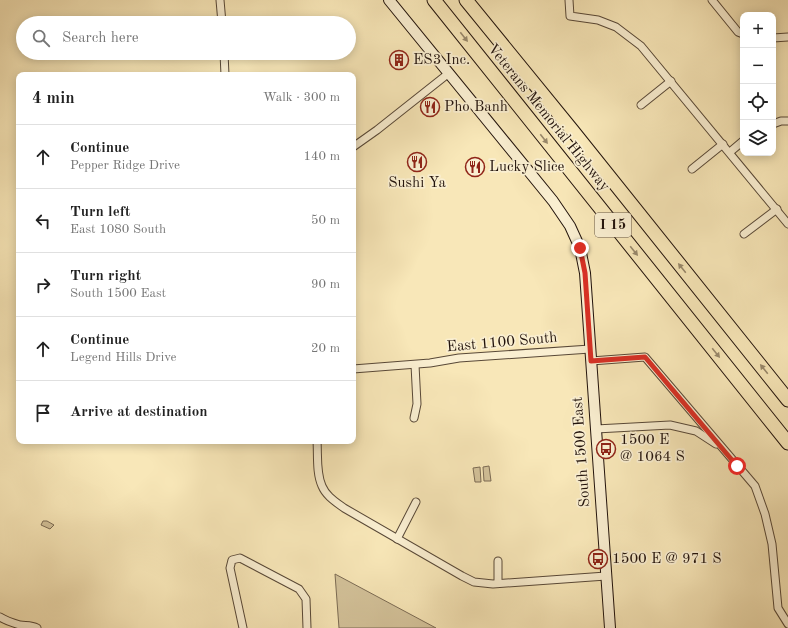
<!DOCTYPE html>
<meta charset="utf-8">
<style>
body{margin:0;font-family:"Old Standard TT",serif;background:#f2f2f2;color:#222}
.controls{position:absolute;right:12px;top:12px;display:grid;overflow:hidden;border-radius:8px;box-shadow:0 2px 10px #0003}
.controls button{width:36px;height:36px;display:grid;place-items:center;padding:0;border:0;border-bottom:1px solid #e0e0e0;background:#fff;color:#222;font:20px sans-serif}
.stop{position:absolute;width:12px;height:12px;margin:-9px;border:3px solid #d93025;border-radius:50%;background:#fff}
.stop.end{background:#d93025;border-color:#fff;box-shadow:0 1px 4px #0008}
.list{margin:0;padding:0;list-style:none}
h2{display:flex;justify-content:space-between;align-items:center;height:52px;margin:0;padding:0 16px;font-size:17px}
h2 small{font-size:13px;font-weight:400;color:#767676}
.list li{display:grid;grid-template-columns:26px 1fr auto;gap:12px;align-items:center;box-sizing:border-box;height:64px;padding:0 16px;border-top:1px solid #e0e0e0}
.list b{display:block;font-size:15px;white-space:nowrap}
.list p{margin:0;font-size:13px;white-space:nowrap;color:#767676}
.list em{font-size:13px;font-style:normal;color:#767676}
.icon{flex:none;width:22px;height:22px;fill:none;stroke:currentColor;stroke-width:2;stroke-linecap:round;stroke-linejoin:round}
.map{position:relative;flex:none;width:788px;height:628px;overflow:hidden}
.search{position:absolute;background:#fff;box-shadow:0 2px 10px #0003;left:16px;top:16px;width:340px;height:44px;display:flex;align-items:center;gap:10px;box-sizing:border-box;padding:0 14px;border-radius:22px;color:#767676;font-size:15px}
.panel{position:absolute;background:#fff;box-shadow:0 2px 10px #0003;left:16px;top:72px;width:340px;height:372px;border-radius:8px}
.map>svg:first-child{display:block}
</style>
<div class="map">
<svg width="788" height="628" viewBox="0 0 788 628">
<rect width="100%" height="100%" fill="#f8e7b8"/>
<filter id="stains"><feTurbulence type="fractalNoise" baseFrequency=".005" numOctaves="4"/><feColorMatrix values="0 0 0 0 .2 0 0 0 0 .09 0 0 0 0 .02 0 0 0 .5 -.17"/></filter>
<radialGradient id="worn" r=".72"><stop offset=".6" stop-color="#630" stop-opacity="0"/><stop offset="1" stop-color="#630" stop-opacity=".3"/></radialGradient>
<g fill="#d4c39b" stroke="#7b6b54">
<path d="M 489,466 L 491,481 L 484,481 L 483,467 Z"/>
<path d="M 480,467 L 481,482 L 475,482 L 473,468 Z"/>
<path d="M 43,521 L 47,521 L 54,525 L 50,529 L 41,525 Z"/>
<path d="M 335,574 L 436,628 L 339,628 Z"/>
</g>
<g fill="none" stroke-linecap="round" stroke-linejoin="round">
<g stroke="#584837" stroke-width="9">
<g id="street">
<path d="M 220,0 L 222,23"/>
<path d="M 569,0 L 570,16 L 598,20 L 616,27 L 641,46 L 788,224"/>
<path d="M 712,0 L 738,32 L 743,34"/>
<path d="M 773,38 L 788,37"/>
<path d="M 224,53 L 225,75"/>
<path d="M 641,105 L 671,81"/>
<path d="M 773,124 L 781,121 L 788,121"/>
<path d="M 353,147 L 377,130 L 449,73"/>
<path d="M 730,152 L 743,141"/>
<path d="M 692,169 L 723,144"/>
<path d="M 744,234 L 777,209"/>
<path d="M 591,361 L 645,357 L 755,486 L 765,514 L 772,544 L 778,608 L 788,624"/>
<path d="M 353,369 L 430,363 L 459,358 L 590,349"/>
<path d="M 414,418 L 417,404 L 415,365"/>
<path d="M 596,429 L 670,425 L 696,431 L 716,444"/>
<path d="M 317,441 C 318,455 316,473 322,486 C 326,496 336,502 344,508 L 462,576 L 474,582 L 493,584 L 606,576"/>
<path d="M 397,539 L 416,502"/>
<path d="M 498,561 L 498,583"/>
<path d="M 0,617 C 6,621 13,623 20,625 C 26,626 31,625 37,628"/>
<path d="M 243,628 L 230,568 L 232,560 L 240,558 L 299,589 L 306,599 L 307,628"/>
</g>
</g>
<g stroke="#22130c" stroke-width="12">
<path id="secondary" d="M 389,0 L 553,201 L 570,226 L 580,248 L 585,273 L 610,628"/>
</g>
<g stroke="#22130c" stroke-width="15">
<g id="highway">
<path d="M 434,0 L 788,443"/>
<path d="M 466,0 L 572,130 L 788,400"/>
</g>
</g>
<use href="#street" stroke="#faefd1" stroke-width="7"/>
<use href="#secondary" stroke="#faefd1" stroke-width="10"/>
<use href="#highway" stroke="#f8e7b8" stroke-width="13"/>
</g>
<defs><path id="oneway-solid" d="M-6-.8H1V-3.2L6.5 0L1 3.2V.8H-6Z"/></defs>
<g fill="#98886b">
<use href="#oneway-solid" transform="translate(464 37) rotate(52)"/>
<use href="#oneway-solid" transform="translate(544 139) rotate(52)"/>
<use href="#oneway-solid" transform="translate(634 251) rotate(51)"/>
<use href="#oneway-solid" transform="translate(682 268) rotate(-129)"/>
<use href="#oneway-solid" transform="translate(716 353) rotate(51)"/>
<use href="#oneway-solid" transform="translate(764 369) rotate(-129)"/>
</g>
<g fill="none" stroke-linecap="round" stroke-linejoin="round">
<path stroke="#d93025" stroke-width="5" d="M 580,248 L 585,273 L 591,361 L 645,357 L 737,466"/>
</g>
<defs>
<g id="building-ring" transform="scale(1)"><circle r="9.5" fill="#faefd1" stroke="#8f2418" stroke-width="1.5"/><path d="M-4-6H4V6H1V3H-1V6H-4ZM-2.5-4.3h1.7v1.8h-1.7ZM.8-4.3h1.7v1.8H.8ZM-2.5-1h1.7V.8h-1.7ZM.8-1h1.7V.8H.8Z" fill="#8f2418"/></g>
<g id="restaurant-ring" transform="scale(1)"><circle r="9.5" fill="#faefd1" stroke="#8f2418" stroke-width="1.5"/><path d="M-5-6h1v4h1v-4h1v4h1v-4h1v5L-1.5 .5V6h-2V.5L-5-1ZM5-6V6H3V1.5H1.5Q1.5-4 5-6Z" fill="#8f2418"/></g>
<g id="bus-ring" transform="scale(1)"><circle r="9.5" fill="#faefd1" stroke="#8f2418" stroke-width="1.5"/><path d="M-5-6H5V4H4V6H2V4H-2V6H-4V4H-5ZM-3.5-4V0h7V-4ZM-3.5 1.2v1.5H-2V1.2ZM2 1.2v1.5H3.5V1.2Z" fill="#8f2418"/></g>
</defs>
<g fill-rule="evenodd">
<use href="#building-ring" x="399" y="60"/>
<use href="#restaurant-ring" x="430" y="107"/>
<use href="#restaurant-ring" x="417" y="162"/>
<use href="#restaurant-ring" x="475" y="167"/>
<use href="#bus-ring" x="606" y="449"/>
<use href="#bus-ring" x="598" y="559"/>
</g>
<g text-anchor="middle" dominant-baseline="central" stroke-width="3.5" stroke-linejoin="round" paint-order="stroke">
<rect fill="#faefd1" stroke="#635547" stroke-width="1" x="595" y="213" width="36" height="24" rx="3"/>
<g font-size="14" font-weight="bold" fill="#22130c">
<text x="613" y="225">I 15</text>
</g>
<g font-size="15" fill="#22130c" stroke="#faefd1" text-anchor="start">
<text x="413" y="60">ES3 Inc.</text>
<text x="444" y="107">Pho Banh</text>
<text x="489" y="167">Lucky Slice</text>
<text x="417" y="183" text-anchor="middle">Sushi Ya</text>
<text x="620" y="440">1500 E<tspan x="620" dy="17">@ 1064 S</tspan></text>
<text x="612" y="559">1500 E @ 971 S</text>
</g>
<g font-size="15" fill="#22130c" stroke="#faefd1">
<text transform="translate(548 118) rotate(51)">Veterans Memorial Highway</text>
<text transform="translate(502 343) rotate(-5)">East 1100 South</text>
<text transform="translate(582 452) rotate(-94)">South 1500 East</text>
</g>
</g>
<rect width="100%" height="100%" filter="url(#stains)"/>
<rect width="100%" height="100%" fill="url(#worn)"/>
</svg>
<div class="controls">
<button>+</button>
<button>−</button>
<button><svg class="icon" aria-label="locate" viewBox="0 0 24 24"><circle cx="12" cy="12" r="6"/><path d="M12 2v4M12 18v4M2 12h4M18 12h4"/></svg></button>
<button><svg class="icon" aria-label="layers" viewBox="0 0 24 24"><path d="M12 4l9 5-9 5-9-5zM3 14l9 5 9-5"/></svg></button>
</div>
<div class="stop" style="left:737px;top:466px"></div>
<div class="stop end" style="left:580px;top:248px"></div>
<div class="search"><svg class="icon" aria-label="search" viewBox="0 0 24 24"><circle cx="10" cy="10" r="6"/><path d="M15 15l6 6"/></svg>Search here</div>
<section class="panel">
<h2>4 min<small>Walk · 300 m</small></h2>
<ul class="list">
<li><svg class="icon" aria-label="ahead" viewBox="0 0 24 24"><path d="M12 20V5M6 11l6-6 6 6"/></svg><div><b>Continue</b><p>Pepper Ridge Drive</p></div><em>140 m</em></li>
<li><svg class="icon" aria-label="left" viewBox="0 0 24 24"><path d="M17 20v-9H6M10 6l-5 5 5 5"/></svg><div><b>Turn left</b><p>East 1080 South</p></div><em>50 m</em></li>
<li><svg class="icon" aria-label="right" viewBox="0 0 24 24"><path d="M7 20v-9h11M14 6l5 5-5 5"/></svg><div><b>Turn right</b><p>South 1500 East</p></div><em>90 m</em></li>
<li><svg class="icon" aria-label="ahead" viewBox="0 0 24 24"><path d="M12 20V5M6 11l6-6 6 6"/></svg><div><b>Continue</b><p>Legend Hills Drive</p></div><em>20 m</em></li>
<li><svg class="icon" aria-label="arrive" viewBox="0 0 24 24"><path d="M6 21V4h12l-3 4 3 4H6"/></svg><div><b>Arrive at destination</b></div></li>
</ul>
</section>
</div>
